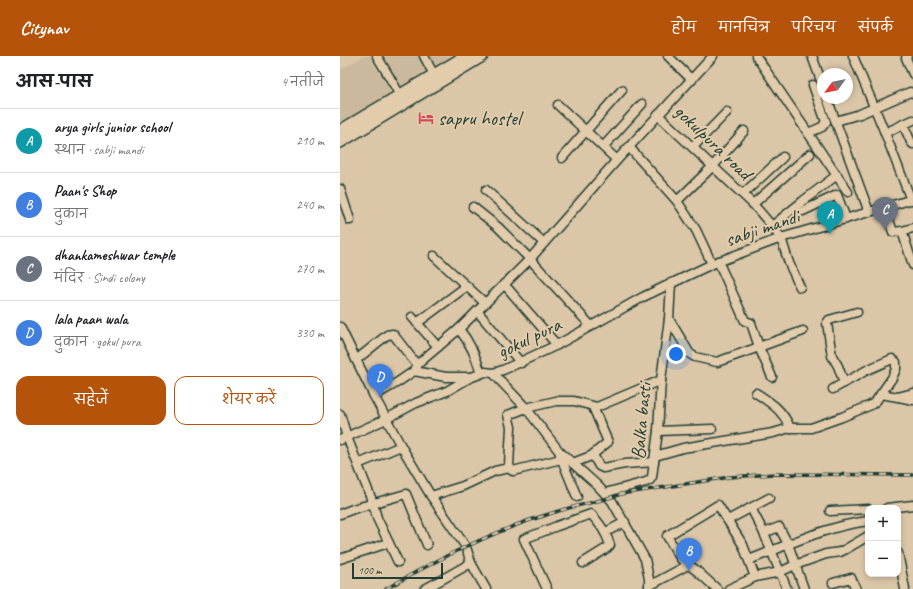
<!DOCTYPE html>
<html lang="hi">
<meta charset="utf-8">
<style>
body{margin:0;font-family:Caveat,"Playpen Sans Deva",sans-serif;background:#f6f6f6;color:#202124}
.controls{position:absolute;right:12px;bottom:12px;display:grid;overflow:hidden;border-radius:8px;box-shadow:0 2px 6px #0003}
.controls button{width:36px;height:36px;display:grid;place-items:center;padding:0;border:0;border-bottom:1px solid #e0e0e0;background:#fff;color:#202124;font:20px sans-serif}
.compass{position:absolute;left:477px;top:12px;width:36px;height:36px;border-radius:50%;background:#fff;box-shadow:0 2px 6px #0003;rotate:237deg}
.scale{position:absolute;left:12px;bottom:10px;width:91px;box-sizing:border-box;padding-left:4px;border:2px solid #1f3d34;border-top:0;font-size:11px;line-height:14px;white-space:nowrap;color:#1f3d34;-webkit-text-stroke:3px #e3ccac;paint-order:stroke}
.you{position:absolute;left:336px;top:298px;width:14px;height:14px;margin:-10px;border:3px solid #fff;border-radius:50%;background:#1a73e8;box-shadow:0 0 0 6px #1a73e833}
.badge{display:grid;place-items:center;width:26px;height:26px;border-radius:50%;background:#b45309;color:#fff;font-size:13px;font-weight:700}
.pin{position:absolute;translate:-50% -33px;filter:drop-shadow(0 1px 2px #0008)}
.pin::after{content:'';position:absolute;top:21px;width:14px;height:12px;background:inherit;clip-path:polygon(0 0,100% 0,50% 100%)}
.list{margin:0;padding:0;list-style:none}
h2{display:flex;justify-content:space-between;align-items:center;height:52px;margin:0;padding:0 16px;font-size:17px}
h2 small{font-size:13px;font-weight:400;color:#757577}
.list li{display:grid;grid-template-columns:26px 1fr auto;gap:12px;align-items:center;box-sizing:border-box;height:64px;padding:0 16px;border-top:1px solid #e0e0e0}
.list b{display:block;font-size:15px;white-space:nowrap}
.list p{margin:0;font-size:13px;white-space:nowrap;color:#757577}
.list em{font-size:13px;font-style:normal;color:#757577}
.actions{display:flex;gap:8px;padding:12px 16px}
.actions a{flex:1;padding:9px 0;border:1px solid #b45309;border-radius:12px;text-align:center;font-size:14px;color:#b45309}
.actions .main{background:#b45309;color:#fff}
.map{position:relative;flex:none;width:573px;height:533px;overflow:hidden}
header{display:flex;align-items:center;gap:24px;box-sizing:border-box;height:56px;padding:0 20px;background:#b45309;color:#fff}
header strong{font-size:19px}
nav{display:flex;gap:22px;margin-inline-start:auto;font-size:14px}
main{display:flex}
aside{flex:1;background:#fff}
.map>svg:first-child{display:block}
</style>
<header>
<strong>Citynav</strong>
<nav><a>होम</a><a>मानचित्र</a><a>परिचय</a><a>संपर्क</a></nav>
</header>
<main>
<aside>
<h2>आस-पास<small>4 नतीजे</small></h2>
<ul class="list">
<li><span class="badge" style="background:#0f9aa8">A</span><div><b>arya girls junior school</b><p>स्थान · sabji mandi</p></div><em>210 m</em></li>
<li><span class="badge" style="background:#3f7fe0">B</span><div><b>Paan's Shop</b><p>दुकान</p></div><em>240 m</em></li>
<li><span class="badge" style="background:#6b7280">C</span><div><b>dhankameshwar temple</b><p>मंदिर · Sindi colony</p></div><em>270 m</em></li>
<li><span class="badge" style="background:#3f7fe0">D</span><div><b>lala paan wala</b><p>दुकान · gokul pura</p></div><em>330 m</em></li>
</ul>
<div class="actions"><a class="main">सहेजें</a><a>शेयर करें</a></div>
</aside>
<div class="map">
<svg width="573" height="533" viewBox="0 0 573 533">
<rect width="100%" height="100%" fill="#dbc6a7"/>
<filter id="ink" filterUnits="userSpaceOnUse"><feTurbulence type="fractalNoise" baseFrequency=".025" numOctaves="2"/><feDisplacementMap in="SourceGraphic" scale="8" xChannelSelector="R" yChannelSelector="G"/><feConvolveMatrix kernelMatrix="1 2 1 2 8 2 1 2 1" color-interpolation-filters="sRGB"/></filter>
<g filter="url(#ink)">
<g fill="#cab99c">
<path d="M 24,0 L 30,0 L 52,38 L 0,66 L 0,14 Z"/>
<path d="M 42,0 L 115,0 L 71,27 L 60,31 Z"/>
</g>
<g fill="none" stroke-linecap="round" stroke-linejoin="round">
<g stroke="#1f3d34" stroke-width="11">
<g id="minor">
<path d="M 37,0 L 60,39"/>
<path d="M 84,0 L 94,19"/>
<path d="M 328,0 L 352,24"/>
<path d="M 416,0 L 508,136"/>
<path d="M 472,0 L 483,30"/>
<path d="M 513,0 L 545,77 L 571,144"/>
<path d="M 567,0 L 566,2 L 573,18"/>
<path d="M 487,42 L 529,156"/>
<path d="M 218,49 L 277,104"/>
<path d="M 318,59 L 413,148 L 432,170 L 441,182 L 449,207 L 460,231"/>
<path d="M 496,65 L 520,58 L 570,36 L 573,37"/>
<path d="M 563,68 L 571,86 L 573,88"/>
<path d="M 468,77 L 482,71 L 486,66 L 473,29"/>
<path d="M 545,77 L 573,64"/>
<path d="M 263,91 L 302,48"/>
<path d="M 289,91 L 337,145 L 356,174 L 372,208"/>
<path d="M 353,91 L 387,56"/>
<path d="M 222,102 L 282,34"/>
<path d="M 0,133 L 10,164"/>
<path d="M 146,134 L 204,187"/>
<path d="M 403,138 L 443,101"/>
<path d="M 337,145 L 373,110 L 404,75"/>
<path d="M 413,148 L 470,98"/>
<path d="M 133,151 L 158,171 L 190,203 L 251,270"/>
<path d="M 545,152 L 553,176 L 562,175 L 573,209"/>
<path d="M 463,155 L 497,139 L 506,163"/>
<path d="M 432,170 L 463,145 L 497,119"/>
<path d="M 562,175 L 573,172"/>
<path d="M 94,200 L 145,247"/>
<path d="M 164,228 L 217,289"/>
<path d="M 137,255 L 181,307"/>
<path d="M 72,261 L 98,291"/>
<path d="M 329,263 L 350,298 L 355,301 L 377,306 L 419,291 L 411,267 L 405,265 L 378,205"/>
<path d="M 77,267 L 127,230"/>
<path d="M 0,271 L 34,340 L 61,390 L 91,440 L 126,491 L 131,507 L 146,533"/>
<path d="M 119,273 C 131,288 135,299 141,317"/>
<path d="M 16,304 L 47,279 L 53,278 L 77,309"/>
<path d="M 74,315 L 79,307 L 119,273 L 190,203 L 277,104 L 373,0"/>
<path d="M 153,317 L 186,352 L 219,395 L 257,429 L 272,445 L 305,503 L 309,523 L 309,533"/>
<path d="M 432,321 L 419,291 L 463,275"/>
<path d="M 504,327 L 498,310 L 492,300 L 487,267 L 489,264 L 517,256"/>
<path d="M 416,337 C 431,347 443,354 450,372"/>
<path d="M 541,338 L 558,341 L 573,337"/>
<path d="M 34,340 L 58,326 L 74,315 L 106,321 L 132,321 L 145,316 L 153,317 L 163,314 L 217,289 L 303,241 L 372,208 L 441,182 L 573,143"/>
<path d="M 559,341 L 573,344"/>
<path d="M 0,358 L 7,381 L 33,447 L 37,462 L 58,506"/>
<path d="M 318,375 L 372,373"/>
<path d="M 0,384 L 46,363 L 76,347 L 107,335 L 131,321"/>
<path d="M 220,399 L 237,441"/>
<path d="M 253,399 L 259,410 L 263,412 L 285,408 L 314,406"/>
<path d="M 315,400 L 343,392 L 433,377 L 450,372 L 471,372 L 502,361 L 531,349 L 536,345 L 552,322 L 556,313 L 556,306 L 552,303 L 527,314 L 493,333"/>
<path d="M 221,403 L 173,415 L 171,414 L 169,409 L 171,371 L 168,359 L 186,352 L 216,345 L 234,345 L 257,351 L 321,324"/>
<path d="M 233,407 L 251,400 L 268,386 L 253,351"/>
<path d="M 18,408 L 61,390"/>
<path d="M 265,437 L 306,426 L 310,424 L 312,421 L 318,375 L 321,324 L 329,263 L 331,227"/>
<path d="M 91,440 L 123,430 L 155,415 L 169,412"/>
<path d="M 411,452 L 424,477 L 447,533"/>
<path d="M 547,452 L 573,449"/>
<path d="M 490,455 L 528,453"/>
<path d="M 0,458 L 13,453 L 66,438 L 87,489"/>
<path d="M 388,464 L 429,442"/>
<path d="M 266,476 L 285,466"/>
<path d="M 424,477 L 439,471 L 448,488 L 464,533"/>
<path d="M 558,497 L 565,533"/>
<path d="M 0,503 L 48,487"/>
<path d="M 409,504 C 448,489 487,470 528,465"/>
<path d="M 493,527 L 511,522 L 516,533"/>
<path d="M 309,530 L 348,509"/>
<path d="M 85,533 L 131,507"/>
<path d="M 207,533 L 184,483 L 217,470 L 251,458 C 260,468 266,476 270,489 L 267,492 L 243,507"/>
<path d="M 377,533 L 357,515 L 341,503 L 327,480 L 378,449 L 403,489 L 415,521 L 440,516 L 455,509 L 486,498 L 500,496 L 506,493 L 528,480"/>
<path d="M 389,533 L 415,521"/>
</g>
</g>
<g stroke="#1f3d34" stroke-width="14">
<g id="highway">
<path d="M 0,75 L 126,0"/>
<path d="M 0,86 L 142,0"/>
</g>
</g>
<use href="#minor" stroke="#e3ccac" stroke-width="8"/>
<use href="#highway" stroke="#e3ccac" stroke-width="11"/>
<g stroke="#1f3d34" stroke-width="3.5">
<path id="rail" d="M 46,533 C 92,506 140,482 190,464 C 201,461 211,457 222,454 C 242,448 262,445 281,438 L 390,421 L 434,418 L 573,419"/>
</g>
<use href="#rail" stroke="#e3ccac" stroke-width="2" stroke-dasharray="6" stroke-linecap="butt"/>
</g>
</g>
<defs>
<g id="hotel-bare" transform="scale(1.2)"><path d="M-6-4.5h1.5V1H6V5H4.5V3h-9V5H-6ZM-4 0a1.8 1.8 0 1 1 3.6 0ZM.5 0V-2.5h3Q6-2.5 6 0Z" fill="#d1495b" stroke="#e3ccac" stroke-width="2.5" paint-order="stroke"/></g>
</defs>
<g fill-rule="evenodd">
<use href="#hotel-bare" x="86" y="62"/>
</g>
<g text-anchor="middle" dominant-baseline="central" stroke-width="4" stroke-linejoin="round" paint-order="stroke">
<g font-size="20" fill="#1f3d34" stroke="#e3ccac" text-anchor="start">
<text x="98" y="62">sapru hostel</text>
</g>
<g font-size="20" fill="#1f3d34" stroke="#e3ccac">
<text transform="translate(373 86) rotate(44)">gokulpura road</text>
<text transform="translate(422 172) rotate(-19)">sabji mandi</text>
<text transform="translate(189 282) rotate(-26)">gokul pura</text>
<text transform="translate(301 365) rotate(-85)">Balka basti</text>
</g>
</g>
</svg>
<div class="controls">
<button>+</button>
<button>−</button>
</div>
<svg class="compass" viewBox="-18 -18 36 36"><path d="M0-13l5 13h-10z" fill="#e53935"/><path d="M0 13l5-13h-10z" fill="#757577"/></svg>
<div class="scale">100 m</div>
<div class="you"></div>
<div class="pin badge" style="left:490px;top:178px;background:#0f9aa8">A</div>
<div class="pin badge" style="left:349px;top:515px;background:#3f7fe0">B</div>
<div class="pin badge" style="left:545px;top:174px;background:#6b7280">C</div>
<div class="pin badge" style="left:40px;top:341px;background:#3f7fe0">D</div>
</div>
</main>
